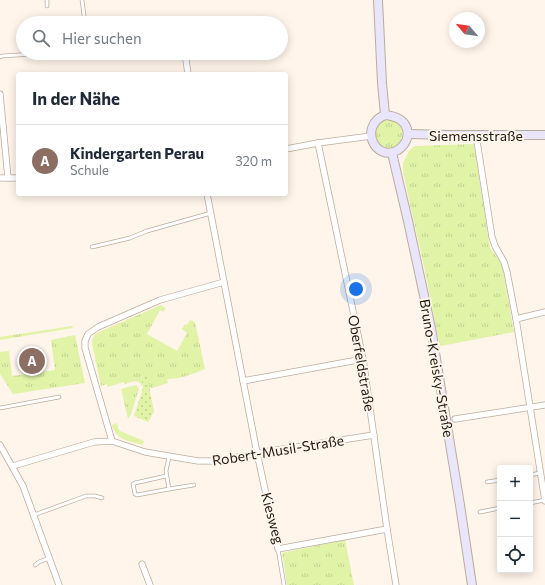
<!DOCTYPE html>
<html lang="de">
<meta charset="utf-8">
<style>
body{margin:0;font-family:Commissioner,sans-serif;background:#f2f2f3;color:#1f2937}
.controls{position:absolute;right:12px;bottom:12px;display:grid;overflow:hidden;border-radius:4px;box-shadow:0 2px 10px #0003}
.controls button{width:36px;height:36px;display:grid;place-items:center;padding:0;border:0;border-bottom:1px solid #e0e1e3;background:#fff;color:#1f2937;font:20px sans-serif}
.compass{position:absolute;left:449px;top:12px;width:36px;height:36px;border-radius:50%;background:#fff;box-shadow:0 2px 10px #0003;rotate:299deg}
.you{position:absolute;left:356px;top:289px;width:14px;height:14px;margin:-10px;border:3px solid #fff;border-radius:50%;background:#1a73e8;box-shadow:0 0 0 6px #1a73e833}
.badge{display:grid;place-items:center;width:26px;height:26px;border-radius:50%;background:#1a73e8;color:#fff;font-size:13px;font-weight:700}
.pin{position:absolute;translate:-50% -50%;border:2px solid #fff;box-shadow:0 1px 4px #0006}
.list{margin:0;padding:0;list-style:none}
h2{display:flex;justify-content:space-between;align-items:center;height:52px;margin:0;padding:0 16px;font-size:17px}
h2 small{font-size:13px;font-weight:400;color:#747a83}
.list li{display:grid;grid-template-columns:26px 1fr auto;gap:12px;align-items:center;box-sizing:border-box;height:72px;padding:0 16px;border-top:1px solid #e0e1e3}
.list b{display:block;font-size:15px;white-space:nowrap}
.list p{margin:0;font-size:13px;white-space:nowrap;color:#747a83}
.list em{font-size:13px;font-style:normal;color:#747a83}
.icon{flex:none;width:22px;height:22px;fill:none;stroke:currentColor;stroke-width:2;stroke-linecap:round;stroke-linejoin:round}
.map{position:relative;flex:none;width:545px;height:585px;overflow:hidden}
.search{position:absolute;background:#fff;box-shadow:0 2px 10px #0003;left:16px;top:16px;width:272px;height:44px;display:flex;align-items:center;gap:10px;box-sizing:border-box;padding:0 14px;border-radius:22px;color:#747a83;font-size:15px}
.panel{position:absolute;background:#fff;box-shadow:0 2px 10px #0003;left:16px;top:72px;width:272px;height:124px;border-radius:4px}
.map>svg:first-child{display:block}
</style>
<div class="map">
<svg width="545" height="585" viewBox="0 0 545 585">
<defs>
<pattern id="grass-tufts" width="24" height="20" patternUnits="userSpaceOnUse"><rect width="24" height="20" fill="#e0f3a7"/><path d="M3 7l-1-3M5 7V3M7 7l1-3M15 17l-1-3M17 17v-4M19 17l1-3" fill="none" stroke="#c0d08f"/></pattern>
<pattern id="park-dots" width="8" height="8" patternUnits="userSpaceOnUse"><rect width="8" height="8" fill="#e0f3a7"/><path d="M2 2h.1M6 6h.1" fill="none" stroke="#c0d08f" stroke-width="1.8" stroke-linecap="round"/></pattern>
</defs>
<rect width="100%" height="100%" fill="#fff5eb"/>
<g fill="url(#grass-tufts)">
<circle cx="388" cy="134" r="14"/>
<path d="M 474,144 L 490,248 L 502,264 L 514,332 L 441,346 L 439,342 L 424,266 L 409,200 L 403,171 L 403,163 L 409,151 L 413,147 L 417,146 Z"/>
<path d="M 161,305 L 166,308 L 163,312 L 160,310 L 147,334 L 177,351 L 187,333 L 182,329 L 185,324 L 187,325 L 190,320 L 195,322 L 205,369 C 193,374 180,379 167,379 L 168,383 L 149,389 L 147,376 L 141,377 L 143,387 C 137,378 133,382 125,384 L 124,382 L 107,387 L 107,384 L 101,386 L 92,344 C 92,338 94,335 99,332 Z"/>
<path d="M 72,326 L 73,328 L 0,340 L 0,337 Z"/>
<path d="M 75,335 L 85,383 L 13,394 L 0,374 L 0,352 L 9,351 L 12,376 L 55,370 L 51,340 Z"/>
<path d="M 136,385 L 138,387 L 139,389 L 131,414 L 128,419 L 121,389 Z"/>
<path d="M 117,423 L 118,428 L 120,431 L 144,441 L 143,445 C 130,442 115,439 112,425 Z"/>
<path d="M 345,540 L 354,585 L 287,585 L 282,553 Z"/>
</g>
<path fill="url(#park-dots)" d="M 147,375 L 154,412 L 148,422 L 134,416 L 142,391 L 143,387 L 141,377 Z"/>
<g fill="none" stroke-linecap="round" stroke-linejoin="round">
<g stroke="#bcac9d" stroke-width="4.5">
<g id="lane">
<path d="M 47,0 L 47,6"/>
<path d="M 82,0 L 85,23"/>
<path d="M 0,57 L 2,56 L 50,53"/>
<path d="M 92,247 L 130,238 L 147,231 L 211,213"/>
<path d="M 0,408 L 59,397"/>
<path d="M 530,475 L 540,473"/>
<path d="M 166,476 L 135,483 L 133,484 L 135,494 L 137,495 L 169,489 L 166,471 L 169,457"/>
<path d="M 487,482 L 500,480"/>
<path d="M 169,489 L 194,485"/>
<path d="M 530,503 L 545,500"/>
<path d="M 480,512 L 500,508"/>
<path d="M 34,515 L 86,496 L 95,496 L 102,498"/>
<path d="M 278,549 L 284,585"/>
<path d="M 35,565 L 39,562 L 49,558"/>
</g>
</g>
<g stroke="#bcac9d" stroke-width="7">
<g id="street">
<path d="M 185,53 L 188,74"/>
<path d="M 0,94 L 8,178"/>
<path d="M 476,135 L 492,237 L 495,246 L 504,262 L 507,272 L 516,319 L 545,501"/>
<path d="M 318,143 L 363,359 L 387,529 L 396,585"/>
<path d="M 286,149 L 318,143 L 371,136"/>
<path d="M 0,178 L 18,178"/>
<path d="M 207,194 L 257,453 L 278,549 L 387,529"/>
<path d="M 516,319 L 545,312"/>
<path d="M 243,381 L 363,359"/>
<path d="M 455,419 L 545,405"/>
<path d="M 112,441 L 85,348 L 85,341 L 88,334 L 98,327 L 160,300 L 224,282"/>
<path d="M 0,445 L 23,486 L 59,585"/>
<path d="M 13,466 L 94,442 L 112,441 L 145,452 L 198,461 L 219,461 L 257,453 L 374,435"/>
<path d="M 142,564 L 150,585"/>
</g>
</g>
<g stroke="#bcac9d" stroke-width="10">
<g id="secondary">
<path d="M 378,0 L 382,83 L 385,115"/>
<path d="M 385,115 C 395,116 404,119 407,129 C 408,134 408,137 406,141 C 404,145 401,148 398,150 C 375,163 358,126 385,115 Z"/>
<path d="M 408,134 L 450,135 L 545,135"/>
<path d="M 392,153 L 408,221 L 431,328 L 460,505 L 472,585"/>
</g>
</g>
<use href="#lane" stroke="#fff" stroke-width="3"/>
<use href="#street" stroke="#fff" stroke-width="5.5"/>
<use href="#secondary" stroke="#e9e6fc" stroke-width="8"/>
</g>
<g text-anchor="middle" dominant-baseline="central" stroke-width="4" stroke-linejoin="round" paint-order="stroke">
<g font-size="14" fill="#1f1913" stroke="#fff5eb">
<text x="476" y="135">Siemensstraße</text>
<text transform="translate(362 363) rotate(80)">Oberfeldstraße</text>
<text transform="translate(437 368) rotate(80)">Bruno-Kreisky-Straße</text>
<text transform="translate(278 450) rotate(-9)">Robert-Musil-Straße</text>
<text transform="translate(273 518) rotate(75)">Kiesweg</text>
</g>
</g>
</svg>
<div class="controls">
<button>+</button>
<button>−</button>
<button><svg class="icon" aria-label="locate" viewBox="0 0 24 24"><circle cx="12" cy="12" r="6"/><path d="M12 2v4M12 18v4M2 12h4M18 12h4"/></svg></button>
</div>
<svg class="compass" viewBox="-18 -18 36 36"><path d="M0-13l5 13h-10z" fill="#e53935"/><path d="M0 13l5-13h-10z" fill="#747a83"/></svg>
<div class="you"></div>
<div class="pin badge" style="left:32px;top:361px;background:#8d6e63">A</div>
<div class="search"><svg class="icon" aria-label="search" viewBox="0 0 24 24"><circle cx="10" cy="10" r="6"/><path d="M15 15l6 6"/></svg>Hier suchen</div>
<section class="panel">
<h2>In der Nähe<small></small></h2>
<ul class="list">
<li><span class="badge" style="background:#8d6e63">A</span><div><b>Kindergarten Perau</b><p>Schule</p></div><em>320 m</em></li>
</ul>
</section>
</div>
